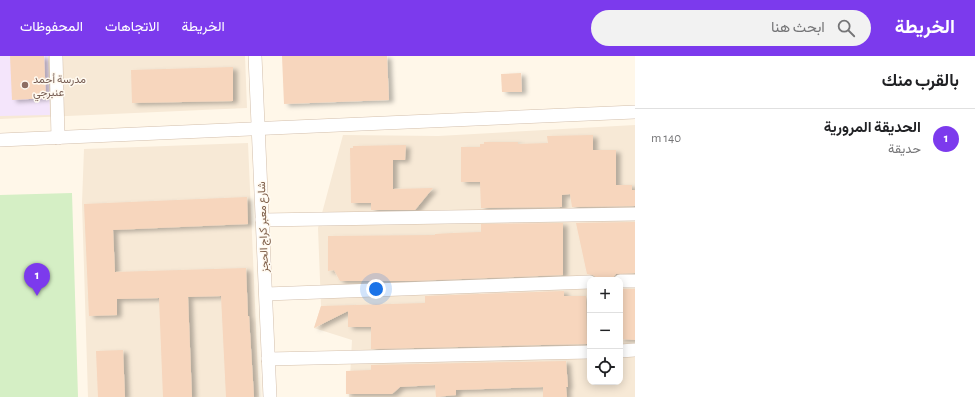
<!DOCTYPE html>
<html lang="ar">
<meta charset="utf-8">
<style>
body{margin:0;font-family:"Alegreya Sans",Vazirmatn,sans-serif;background:#f2f2f2;color:#202124;direction:rtl}
.controls{position:absolute;right:12px;bottom:12px;display:grid;overflow:hidden;border-radius:8px;box-shadow:0 2px 10px #0003}
.controls button{width:36px;height:36px;display:grid;place-items:center;padding:0;border:0;border-bottom:1px solid #e0e0e0;background:#fff;color:#202124;font:20px sans-serif}
.you{position:absolute;left:376px;top:233px;width:14px;height:14px;margin:-10px;border:3px solid #fff;border-radius:50%;background:#1a73e8;box-shadow:0 0 0 6px #1a73e833}
.badge{display:grid;place-items:center;width:26px;height:26px;border-radius:50%;background:#7c3aed;color:#fff;font-size:13px;font-weight:700}
.pin{position:absolute;translate:-50% -33px;filter:drop-shadow(0 1px 2px #0008)}
.pin::after{content:'';position:absolute;top:21px;width:14px;height:12px;background:inherit;clip-path:polygon(0 0,100% 0,50% 100%)}
.list{margin:0;padding:0;list-style:none}
h2{display:flex;justify-content:space-between;align-items:center;height:52px;margin:0;padding:0 16px;font-size:17px}
h2 small{font-size:13px;font-weight:400;color:#757577}
.list li{display:grid;grid-template-columns:26px 1fr auto;gap:12px;align-items:center;box-sizing:border-box;height:60px;padding:0 16px;border-top:1px solid #e0e0e0}
.list b{display:block;font-size:15px;white-space:nowrap}
.list p{margin:0;font-size:13px;white-space:nowrap;color:#757577}
.list em{font-size:13px;font-style:normal;color:#757577}
.icon{flex:none;width:22px;height:22px;fill:none;stroke:currentColor;stroke-width:2;stroke-linecap:round;stroke-linejoin:round}
.map{position:relative;flex:none;width:635px;height:341px;overflow:hidden;direction:ltr}
header{display:flex;align-items:center;gap:24px;box-sizing:border-box;height:56px;padding:0 20px;background:#7c3aed;color:#fff}
header strong{font-size:19px}
nav{display:flex;gap:22px;margin-inline-start:auto;font-size:14px}
.search{width:280px;height:36px;background:#f2f2f2;display:flex;align-items:center;gap:10px;box-sizing:border-box;padding:0 14px;border-radius:22px;color:#757577;font-size:15px}
main{display:flex}
aside{flex:1;background:#fff}
.map>svg:first-child{display:block}
</style>
<header>
<strong>الخريطة</strong>
<div class="search"><svg class="icon" aria-label="search" viewBox="0 0 24 24"><circle cx="10" cy="10" r="6"/><path d="M15 15l6 6"/></svg>ابحث هنا</div>
<nav><a>الخريطة</a><a>الاتجاهات</a><a>المحفوظات</a></nav>
</header>
<main>
<aside>
<h2>بالقرب منك<small></small></h2>
<ul class="list">
<li><span class="badge">1</span><div><b>الحديقة المرورية</b><p>حديقة</p></div><em>140 m</em></li>
</ul>
</aside>
<div class="map">
<svg width="635" height="341" viewBox="0 0 635 341">
<defs>
<filter id="shadow"><feDropShadow dx="4.5" dy="2.5" stdDeviation="2" flood-color="#0004"/></filter>
</defs>
<rect width="100%" height="100%" fill="#fff7e9"/>
<g fill="#f7e9d6" fill-rule="evenodd">
<path d="M 0,0 L 245,0 L 247,52 L 0,63 Z"/>
<path d="M 635,69 L 635,341 L 349,341 L 352,284 L 314,272 L 321,250 L 318,172 L 343,79 L 438,80 ZM 590,224 L 620,224 L 620,326 L 590,326 Z"/>
<path d="M 248,87 L 259,341 L 88,341 L 82,147 L 84,93 Z"/>
</g>
<path fill="#f4e5fb" d="M 0,0 L 48,0 L 50,59 L 0,60 Z"/>
<path fill="#d5efc5" d="M 72,137 L 78,341 L 0,341 L 0,139 Z"/>
<g fill="#f7d6bd" filter="url(#shadow)">
<path d="M 10,0 L 44,0 L 46,42 L 12,44 Z"/>
<path d="M 282,0 L 387,0 L 389,44 L 284,48 Z"/>
<path d="M 233,11 L 233,45 L 132,47 L 131,14 Z"/>
<path d="M 521,17 L 522,36 L 502,36 L 501,18 Z"/>
<path d="M 593,79 L 593,94 L 616,94 L 616,129 L 632,129 L 632,134 L 635,134 L 635,150 L 572,151 L 570,138 L 562,139 L 562,151 L 481,152 L 480,126 L 461,126 L 461,91 L 480,91 L 480,88 L 484,88 L 484,86 L 518,86 L 518,88 L 548,87 L 547,80 Z"/>
<path d="M 406,89 L 405,104 L 393,104 L 393,133 L 433,132 L 415,154 L 371,154 L 371,147 L 351,147 L 350,92 L 353,92 L 353,90 Z"/>
<path d="M 247,141 L 248,168 L 113,174 L 115,216 L 246,212 L 248,260 L 249,260 L 254,341 L 226,341 L 221,240 L 188,241 L 192,341 L 163,341 L 159,242 L 117,243 L 117,259 L 89,260 L 84,148 Z"/>
<path d="M 635,166 L 635,217 L 616,218 L 612,223 L 597,222 L 593,219 L 587,218 L 576,167 Z"/>
<path d="M 563,167 L 563,219 L 411,225 L 340,225 L 334,214 L 328,215 L 328,180 L 435,179 L 435,178 L 453,177 L 481,176 L 481,168 Z"/>
<path d="M 620,233 L 635,233 L 635,284 L 620,283 Z"/>
<path d="M 564,235 L 564,240 L 586,240 L 587,288 L 371,293 L 371,271 L 348,271 L 348,255 L 314,272 L 321,250 L 425,247 L 425,240 Z"/>
<path d="M 123,294 L 125,341 L 98,341 L 96,295 Z"/>
<path d="M 566,305 L 568,331 L 566,331 L 567,341 L 543,341 L 543,331 L 456,334 L 456,339 L 436,341 L 435,329 L 400,331 L 392,338 L 346,338 L 346,315 L 371,314 L 371,309 Z"/>
</g>
<g fill="none" stroke-linecap="round" stroke-linejoin="round">
<g stroke="#d3bfac" stroke-width="14">
<g id="minor">
<path d="M 56,0 L 58,82"/>
<path d="M 255,0 L 270,341"/>
<path d="M 0,84 L 635,56"/>
<path d="M 262,164 L 635,158"/>
<path d="M 620,225 L 635,225"/>
<path d="M 266,238 L 590,226"/>
<path d="M 620,295 L 635,294"/>
<path d="M 268,303 L 590,296"/>
</g>
</g>
<use href="#minor" stroke="#fff" stroke-width="13"/>
</g>
<circle fill="#8d6e63" stroke="#fffaf1" stroke-width="1.5" cx="25" cy="29" r="4"/>
<g text-anchor="middle" dominant-baseline="central" stroke-width="3" stroke-linejoin="round" paint-order="stroke">
<g font-size="11" fill="#785e54" stroke="#fffaf1" text-anchor="start">
<text x="33" y="23">مدرسة أحمد<tspan x="33" dy="13">عنبرجي</tspan></text>
</g>
<g font-size="11" fill="#7d5d48" stroke="#fffaf1">
<text transform="translate(263 171) rotate(-92)">شارع معبر كراج الحجز</text>
</g>
</g>
</svg>
<div class="controls">
<button>+</button>
<button>−</button>
<button><svg class="icon" aria-label="locate" viewBox="0 0 24 24"><circle cx="12" cy="12" r="6"/><path d="M12 2v4M12 18v4M2 12h4M18 12h4"/></svg></button>
</div>
<div class="you"></div>
<div class="pin badge" style="left:37px;top:240px">1</div>
</div>
</main>
